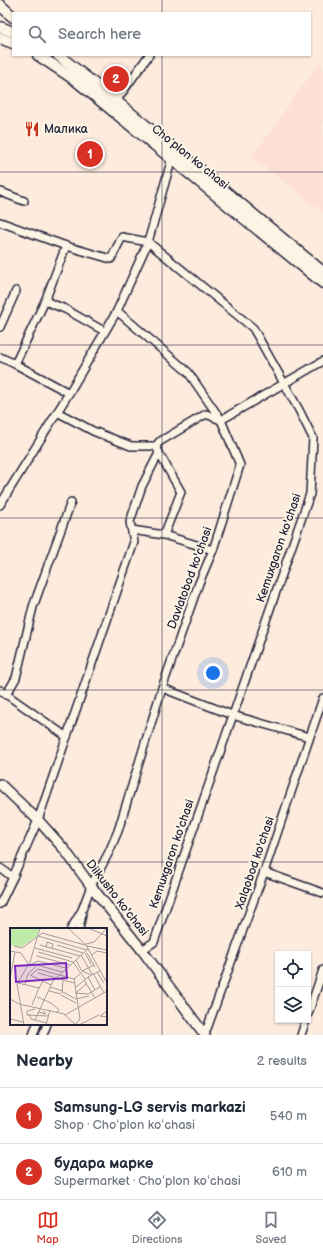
<!DOCTYPE html>
<meta charset="utf-8">
<style>
body{margin:0;font-family:"Balsamiq Sans",sans-serif;background:#f6f6f7;color:#1f2937}
.controls{position:absolute;right:12px;bottom:12px;display:grid;overflow:hidden;border-radius:0px;box-shadow:0 1px 3px #0004}
.controls button{width:36px;height:36px;display:grid;place-items:center;padding:0;border:0;border-bottom:1px solid #e0e1e3;background:#fff;color:#1f2937;font:20px sans-serif}
.you{position:absolute;left:213px;top:673px;width:14px;height:14px;margin:-10px;border:3px solid #fff;border-radius:50%;background:#1a73e8;box-shadow:0 0 0 6px #1a73e833}
.badge{display:grid;place-items:center;width:26px;height:26px;border-radius:50%;background:#d93025;color:#fff;font-size:13px;font-weight:700}
.pin{position:absolute;translate:-50% -50%;border:2px solid #fff;box-shadow:0 1px 4px #0006}
.list{margin:0;padding:0;list-style:none}
h2{display:flex;justify-content:space-between;align-items:center;height:52px;margin:0;padding:0 16px;font-size:17px}
h2 small{font-size:13px;font-weight:400;color:#747a83}
.list li{display:grid;grid-template-columns:26px 1fr auto;gap:12px;align-items:center;box-sizing:border-box;height:56px;padding:0 16px;border-top:1px solid #e0e1e3}
.list b{display:block;font-size:15px;white-space:nowrap}
.list p{margin:0;font-size:13px;white-space:nowrap;color:#747a83}
.list em{font-size:13px;font-style:normal;color:#747a83}
.icon{flex:none;width:22px;height:22px;fill:none;stroke:currentColor;stroke-width:2;stroke-linecap:round;stroke-linejoin:round}
.map{position:relative;flex:none;width:323px;height:1035px;overflow:hidden}
.search{position:absolute;background:#fff;box-shadow:0 1px 3px #0004;left:12px;right:12px;top:12px;height:44px;display:flex;align-items:center;gap:10px;box-sizing:border-box;padding:0 14px;border-radius:0px;color:#747a83;font-size:15px}
.sheet{height:164px;background:#fff}
nav{display:flex;justify-content:space-around;align-items:center;box-sizing:border-box;height:56px;border-top:1px solid #e0e1e3;background:#fff;font-size:11px;color:#747a83}
nav a{display:grid;justify-items:center;gap:2px}
nav .on{color:#d93025}
.map>svg:first-child{display:block}
</style>
<div class="map">
<svg width="323" height="1035" viewBox="0 0 323 1035">
<rect width="100%" height="100%" fill="#fdebde"/>
<filter id="ink" filterUnits="userSpaceOnUse"><feTurbulence type="fractalNoise" baseFrequency=".025" numOctaves="2"/><feDisplacementMap in="SourceGraphic" scale="8" xChannelSelector="R" yChannelSelector="G"/><feConvolveMatrix kernelMatrix="1 2 1 2 8 2 1 2 1" color-interpolation-filters="sRGB"/></filter>
<g filter="url(#ink)">
<path fill="#fedfd5" d="M 319,63 L 323,65 L 323,212 L 252,157 Z"/>
<g fill="none" stroke-linecap="round" stroke-linejoin="round">
<g stroke="#22223b" stroke-width="10">
<g id="minor">
<path d="M 116,101 L 149,55"/>
<path d="M 1,192 L 24,201"/>
<path d="M 0,222 L 66,246 L 111,259 L 122,237 L 148,242 L 253,328 L 299,410 L 313,438 L 310,494 L 154,942 L 142,950"/>
<path d="M 45,301 L 65,309 L 104,331"/>
<path d="M 0,327 L 16,291"/>
<path d="M 0,357 L 15,364 L 69,393"/>
<path d="M 15,364 L 45,301 L 66,246"/>
<path d="M 57,412 L 93,431 L 131,446 L 156,446 L 159,442 L 206,414 L 221,420 L 323,361"/>
<path d="M 159,453 L 181,492 L 164,535"/>
<path d="M 0,505 L 69,393 L 117,311 L 148,242 L 172,158"/>
<path d="M 132,530 L 164,535 L 213,550"/>
<path d="M 162,688 L 232,715 L 309,737"/>
<path d="M 0,690 L 67,737"/>
<path d="M 6,695 L 16,678 L 33,607 L 71,502"/>
<path d="M 0,868 L 13,877"/>
<path d="M 264,872 L 323,893"/>
<path d="M 0,904 L 13,877 L 38,820 L 134,542 L 130,522 L 142,486 L 159,453 L 156,446"/>
<path d="M 71,929 L 82,910 L 91,886 L 109,852 L 118,831 L 162,688 L 199,583 L 213,550 L 240,465 L 221,420 L 188,372 L 117,311"/>
<path d="M 79,929 L 82,914"/>
<path d="M 308,1014 L 323,970"/>
<path d="M 205,1034 L 264,872 L 323,698"/>
<path d="M 33,1035 L 37,1024"/>
<path d="M 43,1035 L 47,1024"/>
<path d="M 301,1035 L 306,1020"/>
</g>
</g>
<g stroke="#22223b" stroke-width="12">
<path id="tertiary" d="M 0,784 L 38,820 L 64,849 L 91,886 L 142,950 L 205,1035"/>
</g>
<g stroke="#22223b" stroke-width="13">
<g id="secondary">
<path d="M 0,5 L 13,17"/>
<path d="M 0,27 L 13,32"/>
<path d="M 0,38 L 13,43"/>
<path d="M 38,55 L 74,79 L 323,283"/>
<path d="M 58,55 L 116,101 L 323,272"/>
</g>
</g>
<use href="#minor" stroke="#fcf5e5" stroke-width="7"/>
<use href="#tertiary" stroke="#fcf5e5" stroke-width="9"/>
<use href="#secondary" stroke="#fcf5e5" stroke-width="10"/>
</g>
</g>
<path fill="none" stroke="#22223b" stroke-width="1" stroke-opacity="0.55" d="M 162,0 L 162,13M 162,55 L 162,1035M 0,172 L 323,172M 0,345 L 323,345M 0,518 L 323,518M 0,690 L 323,690M 0,862 L 323,862"/>
<defs>
<g id="restaurant-bare" transform="scale(1.2)"><path d="M-5-6h1v4h1v-4h1v4h1v-4h1v5L-1.5 .5V6h-2V.5L-5-1ZM5-6V6H3V1.5H1.5Q1.5-4 5-6Z" fill="#c8321e" stroke="#fcf5e5" stroke-width="2.5" paint-order="stroke"/></g>
</defs>
<g fill-rule="evenodd">
<use href="#restaurant-bare" x="32" y="129"/>
</g>
<g text-anchor="middle" dominant-baseline="central" stroke-width="4" stroke-linejoin="round" paint-order="stroke">
<g font-size="12" fill="#22223b" stroke="#fcf5e5" text-anchor="start">
<text x="44" y="129">Малика</text>
</g>
<g font-size="12" fill="#22223b" stroke="#fcf5e5">
<text transform="translate(190 157) rotate(39)">Choʻplon koʻchasi</text>
<text transform="translate(279 548) rotate(-71)">Kemuxgaron ko'chasi</text>
<text transform="translate(190 578) rotate(-70)">Davlatobod ko'chasi</text>
<text transform="translate(172 854) rotate(-71)">Kemuxgaron ko'chasi</text>
<text transform="translate(255 863) rotate(-71)">Xalqobod ko'chasi</text>
<text transform="translate(117 898) rotate(52)">Dilkusho ko'chasi</text>
</g>
</g>
<g transform="translate(10 928)">
<rect width="97" height="97" fill="#fdebde"/>
<path d="M 0,0 L 29,0 L 27,8 L 11,19 L 0,17 Z" fill="#beeba8"/>
<path fill="none" stroke="#a59b9d" stroke-width="1" d="M 58,0 L 76,17 L 97,55M 78,0 L 97,8M 28,8 L 77,22M 29,8 L 32,5 L 75,17M 76,16 L 84,14 L 97,0M 30,17 L 70,28M 47,17 L 73,25M 4,18 L 12,20 L 27,9M 77,18 L 97,22M 36,19 L 37,14 L 43,16 L 42,20M 25,20 L 62,30M 0,23 L 11,25 L 19,37M 28,24 L 63,34 L 75,51M 75,25 L 81,36M 77,25 L 85,39M 71,27 L 82,46M 82,27 L 87,23 L 97,25M 27,28 L 60,37M 66,32 L 72,43 L 81,47M 19,37 L 28,33 L 56,40M 72,43 L 84,37M 87,44 L 94,55M 28,45 L 64,55M 83,45 L 94,65M 20,47 L 41,57M 21,47 L 28,41 L 64,51 L 70,46M 78,49 L 85,62M 64,50 L 70,91 L 66,96M 0,51 L 5,24M 74,52 L 85,70M 8,55 L 29,60 L 33,53M 15,56 L 18,46 L 27,37 L 52,44M 40,59 L 53,63M 65,60 L 78,49 L 90,43M 39,63 L 51,66M 53,64 L 66,71 L 79,68M 52,65 L 53,52M 65,65 L 78,66 L 90,59M 66,65 L 77,55M 51,67 L 66,75M 27,69 L 41,75 L 49,82 L 47,84M 0,71 L 9,76 L 54,86 L 66,97M 22,77 L 29,60M 25,81 L 17,83 L 17,87 L 38,88M 97,83 L 90,88 L 97,89M 28,84 L 36,86 L 33,83M 19,86 L 21,91 L 37,95M 55,87 L 97,63M 0,91 L 13,94M 25,92 L 43,53 L 78,21M 14,97 L 7,56 L 20,34 L 30,0M 36,97 L 40,82M 69,97 L 89,87"/>
<path fill="#7b2cbf" fill-opacity="0.15" stroke="#7b2cbf" stroke-width="2" d="M 56,35 L 57,50 L 6,54 L 5,38 Z"/>
<rect width="97" height="97" fill="none" stroke="#22223b" stroke-width="2"/>
</g>
</svg>
<div class="controls">
<button><svg class="icon" aria-label="locate" viewBox="0 0 24 24"><circle cx="12" cy="12" r="6"/><path d="M12 2v4M12 18v4M2 12h4M18 12h4"/></svg></button>
<button><svg class="icon" aria-label="layers" viewBox="0 0 24 24"><path d="M12 4l9 5-9 5-9-5zM3 14l9 5 9-5"/></svg></button>
</div>
<div class="you"></div>
<div class="pin badge" style="left:90px;top:154px">1</div>
<div class="pin badge" style="left:116px;top:79px">2</div>
<div class="search"><svg class="icon" aria-label="search" viewBox="0 0 24 24"><circle cx="10" cy="10" r="6"/><path d="M15 15l6 6"/></svg>Search here</div>
</div>
<section class="sheet">
<h2>Nearby<small>2 results</small></h2>
<ul class="list">
<li><span class="badge">1</span><div><b>Samsung-LG servis markazi</b><p>Shop · Choʻplon koʻchasi</p></div><em>540 m</em></li>
<li><span class="badge">2</span><div><b>будара марке</b><p>Supermarket · Choʻplon koʻchasi</p></div><em>610 m</em></li>
</ul>
</section>
<nav>
<a class="on"><svg class="icon" aria-label="map" viewBox="0 0 24 24"><path d="M3 6l6-2 6 2 6-2v14l-6 2-6-2-6 2zM9 4v14M15 6v14"/></svg>Map</a>
<a><svg class="icon" aria-label="directions" viewBox="0 0 24 24"><path d="M12 3l9 9-9 9-9-9zM9 14v-3h6M13 9l2 2-2 2"/></svg>Directions</a>
<a><svg class="icon" aria-label="saved" viewBox="0 0 24 24"><path d="M7 4h10v16l-5-4-5 4z"/></svg>Saved</a>
</nav>
